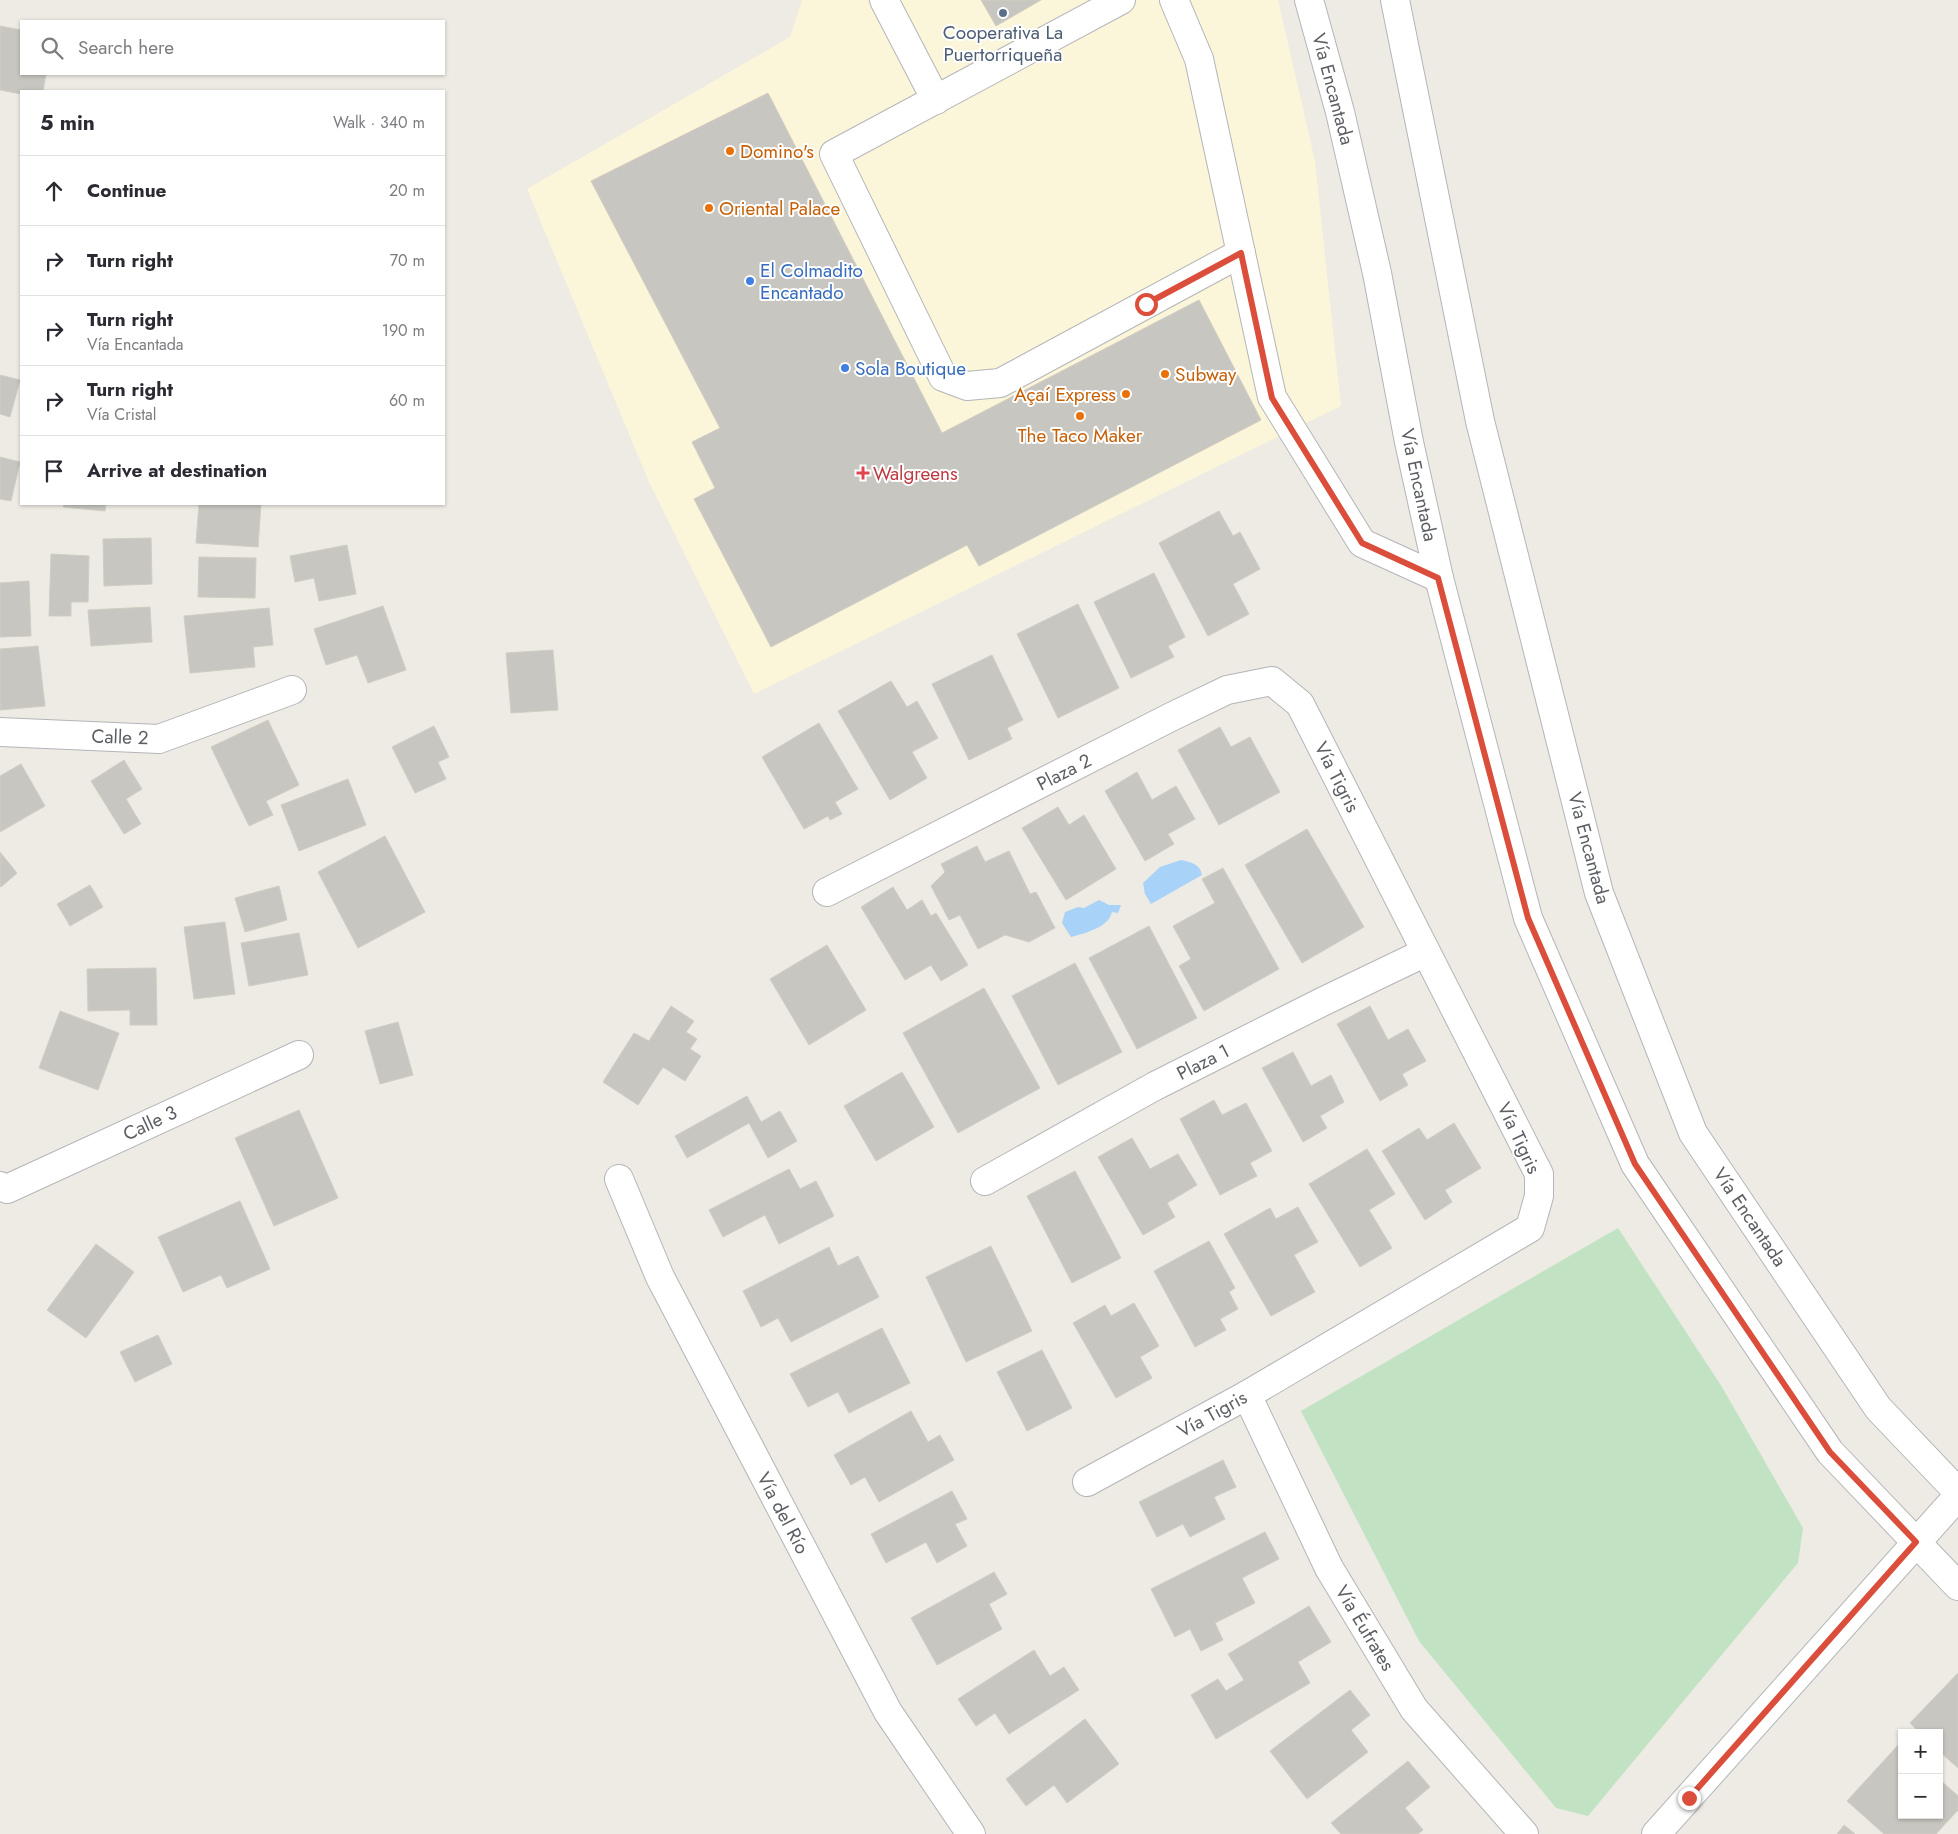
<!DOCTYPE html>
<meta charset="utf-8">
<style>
body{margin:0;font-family:Jost,sans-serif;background:#f2f2f3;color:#2b2b33}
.controls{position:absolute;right:15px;bottom:15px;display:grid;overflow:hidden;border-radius:0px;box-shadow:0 1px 4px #0004}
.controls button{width:45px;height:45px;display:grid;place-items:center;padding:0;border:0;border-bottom:1px solid #e1e1e2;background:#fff;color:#2b2b33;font:25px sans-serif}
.stop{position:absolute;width:15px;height:15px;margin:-11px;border:4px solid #db4e3b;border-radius:50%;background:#fff}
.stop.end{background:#db4e3b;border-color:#fff;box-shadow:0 1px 5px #0008}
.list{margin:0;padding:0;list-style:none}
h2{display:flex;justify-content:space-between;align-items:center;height:65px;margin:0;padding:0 20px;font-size:21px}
h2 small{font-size:16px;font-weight:400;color:#7c7c81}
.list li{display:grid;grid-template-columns:32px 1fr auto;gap:15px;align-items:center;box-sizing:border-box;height:70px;padding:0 20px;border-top:1px solid #e1e1e2}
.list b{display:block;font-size:19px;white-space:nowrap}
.list p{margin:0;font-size:16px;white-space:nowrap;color:#7c7c81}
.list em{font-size:16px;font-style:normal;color:#7c7c81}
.icon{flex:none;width:28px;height:28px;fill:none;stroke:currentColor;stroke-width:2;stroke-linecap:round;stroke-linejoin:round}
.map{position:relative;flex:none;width:1958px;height:1834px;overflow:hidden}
.search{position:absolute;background:#fff;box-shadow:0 1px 4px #0004;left:20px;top:20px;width:425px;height:55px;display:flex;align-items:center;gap:12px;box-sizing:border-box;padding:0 18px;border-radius:0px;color:#7c7c81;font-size:19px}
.panel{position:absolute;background:#fff;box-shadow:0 1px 4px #0004;left:20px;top:90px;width:425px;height:415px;border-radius:0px}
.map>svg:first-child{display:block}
</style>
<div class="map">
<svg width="1958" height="1834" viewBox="0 0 1958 1834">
<rect width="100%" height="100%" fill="#edebe3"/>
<path fill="#fbf5da" d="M 802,0 L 1278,0 L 1315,161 L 1341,406 L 754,694 L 649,482 L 527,189 L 790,37 Z"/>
<path fill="#c2e3c3" d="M 1618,1228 L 1722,1387 L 1803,1528 L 1798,1563 L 1588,1816 L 1556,1808 L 1419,1641 L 1301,1411 Z"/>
<g fill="#a8d2f8">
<path d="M 1181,860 C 1191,862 1200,864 1202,875 L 1151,904 L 1145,894 L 1143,883 L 1160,867 Z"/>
<path d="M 1099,900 L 1109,905 L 1121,905 L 1118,913 L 1112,912 C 1108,928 1085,933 1071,937 L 1062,923 L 1065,912 L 1078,907 L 1084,908 Z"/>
</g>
<g fill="#c8c6c0" stroke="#d1cdc2">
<path d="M 981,0 L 1041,0 L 996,26 Z"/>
<path d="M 0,26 L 21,30 L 21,74 L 46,74 L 43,91 L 21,91 L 21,94 L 0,90 Z"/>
<path d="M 768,93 L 942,433 L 1199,300 L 1261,420 L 979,566 L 967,545 L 771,647 L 694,499 L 715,488 L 692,442 L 720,428 L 591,181 Z"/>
<path d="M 0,375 L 20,380 L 10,417 L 0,414 Z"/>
<path d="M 0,457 L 20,462 L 11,501 L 0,499 Z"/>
<path d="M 64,504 L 106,504 L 105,511 L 63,507 Z"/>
<path d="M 199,504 L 261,504 L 258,547 L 196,543 Z"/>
<path d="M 1219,511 L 1233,536 L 1240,532 L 1260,569 L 1233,584 L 1249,614 L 1208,636 L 1159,543 Z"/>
<path d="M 151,538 L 152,584 L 104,586 L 103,539 Z"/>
<path d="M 347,545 L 356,594 L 319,601 L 314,578 L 295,582 L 290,556 Z"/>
<path d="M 51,554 L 89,556 L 88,602 L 71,602 L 71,616 L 49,616 Z"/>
<path d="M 199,557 L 256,558 L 255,598 L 198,597 Z"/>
<path d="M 1154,573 L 1185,637 L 1168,646 L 1174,657 L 1131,678 L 1094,602 Z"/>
<path d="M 29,581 L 31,636 L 0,637 L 0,583 Z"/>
<path d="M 1078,604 L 1119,688 L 1058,718 L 1017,634 Z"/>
<path d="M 383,606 L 406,670 L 368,683 L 357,655 L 326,665 L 314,629 Z"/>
<path d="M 150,607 L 152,642 L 91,646 L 88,610 Z"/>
<path d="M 269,608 L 273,645 L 253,647 L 255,667 L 190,673 L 184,616 Z"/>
<path d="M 38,646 L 45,706 L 0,710 L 0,649 Z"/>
<path d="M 553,650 L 558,710 L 511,713 L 506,653 Z"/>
<path d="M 992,655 L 1023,720 L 1007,728 L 1012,739 L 969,760 L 932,684 Z"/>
<path d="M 891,681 L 907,707 L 917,701 L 938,738 L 912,752 L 927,778 L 890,800 L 838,711 Z"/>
<path d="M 268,720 L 299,785 L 266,801 L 273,815 L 249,826 L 211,747 Z"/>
<path d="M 819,723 L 858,789 L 835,802 L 842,814 L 830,820 L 828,816 L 804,829 L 762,757 Z"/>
<path d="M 434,726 L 449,757 L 438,762 L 446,779 L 415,793 L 392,747 Z"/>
<path d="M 1220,727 L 1231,747 L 1250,737 L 1280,792 L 1219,825 L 1178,750 Z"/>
<path d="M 124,760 L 142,789 L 126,799 L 141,824 L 124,834 L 91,781 Z"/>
<path d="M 21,764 L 45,806 L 0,832 L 0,776 Z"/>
<path d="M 1137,772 L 1152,800 L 1176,786 L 1195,819 L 1168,834 L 1174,844 L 1145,861 L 1105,791 Z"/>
<path d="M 348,779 L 366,825 L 299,851 L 281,805 Z"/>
<path d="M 1058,807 L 1069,825 L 1084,815 L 1116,869 L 1066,900 L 1022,828 Z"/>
<path d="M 1307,829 L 1364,927 L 1302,963 L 1245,865 Z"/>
<path d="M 385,836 L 425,912 L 358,948 L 318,872 Z"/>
<path d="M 977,846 L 985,862 L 1009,851 L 1030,894 L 1036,892 L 1055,928 L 1029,942 L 1005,935 L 978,949 L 960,915 L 949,920 L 931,886 L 945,872 L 941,864 Z"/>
<path d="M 0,852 L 17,873 L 1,887 L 0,886 Z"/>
<path d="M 1223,868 L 1279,969 L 1204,1011 L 1179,966 L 1191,959 L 1173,926 L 1215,903 L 1202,879 Z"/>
<path d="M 90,885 L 103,907 L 70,926 L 57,904 Z"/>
<path d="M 279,886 L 287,920 L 245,932 L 235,898 Z"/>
<path d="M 893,887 L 907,910 L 922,900 L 931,916 L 936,913 L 968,965 L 941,981 L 931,965 L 905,980 L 861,907 Z"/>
<path d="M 225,922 L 235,994 L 194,999 L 184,927 Z"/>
<path d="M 1149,926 L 1197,1018 L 1137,1049 L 1089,958 Z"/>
<path d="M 299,933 L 308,975 L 249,986 L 241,943 Z"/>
<path d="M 827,945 L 866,1010 L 809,1045 L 770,979 Z"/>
<path d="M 1075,963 L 1122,1052 L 1058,1085 L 1012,996 Z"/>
<path d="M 156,968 L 157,1025 L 130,1025 L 130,1010 L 88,1011 L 87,969 Z"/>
<path d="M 984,988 L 1040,1088 L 958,1133 L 903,1033 Z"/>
<path d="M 671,1006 L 694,1021 L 686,1032 L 697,1039 L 690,1049 L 701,1056 L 685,1081 L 663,1067 L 638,1105 L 603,1082 L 634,1033 L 649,1041 Z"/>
<path d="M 1370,1006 L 1388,1040 L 1408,1029 L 1426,1061 L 1402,1074 L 1408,1085 L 1380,1101 L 1337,1024 Z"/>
<path d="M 60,1011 L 119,1033 L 98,1090 L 39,1068 Z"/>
<path d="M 398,1022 L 413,1075 L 380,1084 L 365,1031 Z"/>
<path d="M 1293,1052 L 1311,1086 L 1331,1075 L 1344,1102 L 1320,1116 L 1327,1128 L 1303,1142 L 1262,1068 Z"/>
<path d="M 902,1072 L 934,1127 L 876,1161 L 844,1106 Z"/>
<path d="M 747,1096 L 761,1122 L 780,1111 L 797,1141 L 768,1158 L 749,1123 L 687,1158 L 675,1136 Z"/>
<path d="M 1214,1100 L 1222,1115 L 1246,1103 L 1272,1151 L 1250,1163 L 1257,1176 L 1220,1195 L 1180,1119 Z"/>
<path d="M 299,1110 L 338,1198 L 274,1226 L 235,1138 Z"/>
<path d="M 1454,1123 L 1481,1168 L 1445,1190 L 1452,1202 L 1425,1220 L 1382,1151 L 1419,1128 L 1427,1140 Z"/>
<path d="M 1132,1138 L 1150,1169 L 1178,1154 L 1197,1185 L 1167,1203 L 1175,1217 L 1143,1235 L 1098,1157 Z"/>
<path d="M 1367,1149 L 1395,1194 L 1369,1210 L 1392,1248 L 1360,1267 L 1309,1184 Z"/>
<path d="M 789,1169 L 800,1189 L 816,1181 L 834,1216 L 779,1244 L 765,1215 L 723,1237 L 709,1210 Z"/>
<path d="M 1075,1171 L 1121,1258 L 1072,1283 L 1027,1196 Z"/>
<path d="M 240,1201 L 270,1269 L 227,1288 L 221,1275 L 183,1292 L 158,1237 Z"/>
<path d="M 1298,1207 L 1318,1242 L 1294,1255 L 1315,1292 L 1271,1316 L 1224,1234 L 1270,1208 L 1276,1219 Z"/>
<path d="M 1209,1241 L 1235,1288 L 1229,1292 L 1238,1309 L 1220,1319 L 1226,1330 L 1195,1347 L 1154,1271 Z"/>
<path d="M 96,1244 L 134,1272 L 86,1338 L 47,1310 Z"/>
<path d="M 991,1246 L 1032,1331 L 966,1362 L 926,1277 Z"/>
<path d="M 829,1247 L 838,1266 L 858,1256 L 879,1297 L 791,1342 L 778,1318 L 761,1327 L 743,1291 Z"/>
<path d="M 1134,1303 L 1159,1346 L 1140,1357 L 1152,1378 L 1116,1398 L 1073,1323 L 1105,1305 L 1111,1316 Z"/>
<path d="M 882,1328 L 910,1383 L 849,1413 L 838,1392 L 808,1407 L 790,1374 Z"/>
<path d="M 158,1335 L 172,1364 L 135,1382 L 120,1352 Z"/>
<path d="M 1042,1350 L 1072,1408 L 1027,1431 L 997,1372 Z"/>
<path d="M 911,1411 L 928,1442 L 940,1435 L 954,1460 L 879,1502 L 865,1477 L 851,1485 L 834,1455 Z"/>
<path d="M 1223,1460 L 1236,1487 L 1214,1497 L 1225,1519 L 1190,1537 L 1183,1524 L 1157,1537 L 1139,1502 Z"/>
<path d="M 952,1491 L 967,1519 L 955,1524 L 967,1546 L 937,1563 L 926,1542 L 886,1563 L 871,1534 Z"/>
<path d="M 1265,1532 L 1279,1559 L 1242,1578 L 1255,1603 L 1215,1623 L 1223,1640 L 1201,1651 L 1190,1629 L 1175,1637 L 1151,1589 Z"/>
<path d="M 994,1572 L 1007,1594 L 989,1604 L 1002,1629 L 937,1665 L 911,1618 Z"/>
<path d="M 1309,1606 L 1331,1642 L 1298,1662 L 1310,1683 L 1216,1739 L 1191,1695 L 1218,1679 L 1226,1691 L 1244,1680 L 1228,1654 Z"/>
<path d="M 1034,1650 L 1050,1676 L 1064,1667 L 1079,1690 L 1009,1734 L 995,1713 L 976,1726 L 958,1699 Z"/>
<path d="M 1958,1673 L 1958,1768 L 1939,1751 L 1939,1733 L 1920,1733 L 1910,1723 Z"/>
<path d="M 1350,1690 L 1370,1715 L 1351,1730 L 1368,1752 L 1307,1799 L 1270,1751 Z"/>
<path d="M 1085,1719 L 1119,1764 L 1067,1803 L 1054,1785 L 1026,1806 L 1006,1779 Z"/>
<path d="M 1900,1743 L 1902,1815 L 1939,1815 L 1939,1779 L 1958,1796 L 1958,1810 L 1936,1834 L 1884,1834 L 1847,1801 Z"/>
<path d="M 1408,1761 L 1430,1787 L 1405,1808 L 1423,1830 L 1418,1834 L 1341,1834 L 1331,1823 Z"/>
<path d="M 1844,1825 L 1855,1834 L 1837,1834 Z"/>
</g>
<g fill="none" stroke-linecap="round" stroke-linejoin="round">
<g stroke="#b4b5b9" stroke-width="30">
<g id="minor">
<path d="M 884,0 L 936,100"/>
<path d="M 1121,0 L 834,154 L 943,377 L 967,386 L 1000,383 L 1241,253"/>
<path d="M 1174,0 L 1199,59 L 1272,397 L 1362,543 L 1439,578"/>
<path d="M 1309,0 L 1340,112 L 1377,273 L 1409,442 L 1439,578 L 1528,918 L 1635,1164 L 1830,1452 L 1958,1586"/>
<path d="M 1395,0 L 1480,421 L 1599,893 L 1693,1133 L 1878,1408 L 1958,1492"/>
<path d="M 0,732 L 159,739 L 292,690"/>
<path d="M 827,892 L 1173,716 L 1227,690 L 1272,681 L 1300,704 L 1539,1174 L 1539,1196 L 1530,1228 L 1247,1395 L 1087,1482"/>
<path d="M 619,1179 L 660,1277 L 888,1712 L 971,1834"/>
<path d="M 985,1181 L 1155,1086 L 1324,1001 L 1426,952"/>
<path d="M 0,1186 L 7,1189 L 299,1055"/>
<path d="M 1247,1395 L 1329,1568 L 1414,1709 L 1524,1834"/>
<path d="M 1656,1834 L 1958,1496"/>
</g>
</g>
<use href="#minor" stroke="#fff" stroke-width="28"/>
</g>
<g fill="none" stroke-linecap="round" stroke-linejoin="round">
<path stroke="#db4e3b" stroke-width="6" d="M 1146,304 L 1241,253 L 1272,398 L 1362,543 L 1438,578 L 1528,918 L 1635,1164 L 1830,1452 L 1916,1542 L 1689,1798"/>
</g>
<circle fill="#5c6f8a" stroke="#fff" stroke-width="2" cx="1003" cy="13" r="5"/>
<g fill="#e8710a" stroke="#fff" stroke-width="2">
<circle cx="730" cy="151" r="5"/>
<circle cx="709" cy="208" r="5"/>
<circle cx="1165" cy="374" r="5"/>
<circle cx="1126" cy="394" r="5"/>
<circle cx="1080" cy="416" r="5"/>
</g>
<g fill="#3f7fe0" stroke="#fff" stroke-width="2">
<circle cx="750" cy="281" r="5"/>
<circle cx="845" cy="368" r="5"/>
</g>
<path fill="#e0444e" stroke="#fff" stroke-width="2" d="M860.5 465.5h5v5h5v5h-5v5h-5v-5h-5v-5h5z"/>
<g text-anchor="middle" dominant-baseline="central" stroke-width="4" stroke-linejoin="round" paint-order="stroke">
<g font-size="19" fill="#4e5e75" stroke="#fff">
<text x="1003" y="32">Cooperativa La<tspan x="1003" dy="22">Puertorriqueña</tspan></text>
</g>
<g font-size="19" fill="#5b5e63" stroke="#fff">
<text transform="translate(1333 89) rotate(75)">Vía Encantada</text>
<text transform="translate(1419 485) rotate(78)">Vía Encantada</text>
<text transform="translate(120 737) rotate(2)">Calle 2</text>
<text transform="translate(1064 772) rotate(-27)">Plaza 2</text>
<text transform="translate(1337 777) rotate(63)">Vía Tigris</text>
<text transform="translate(1589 848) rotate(75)">Vía Encantada</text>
<text transform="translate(1203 1062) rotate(-27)">Plaza 1</text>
<text transform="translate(150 1123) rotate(-25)">Calle 3</text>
<text transform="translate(1519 1138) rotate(65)">Vía Tigris</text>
<text transform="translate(1750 1217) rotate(56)">Vía Encantada</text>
<text transform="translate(1212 1414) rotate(-29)">Vía Tigris</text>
<text transform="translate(783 1513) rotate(62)">Vía del Río</text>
<text transform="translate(1365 1628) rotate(59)">Vía Éufrates</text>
</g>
<g font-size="19" fill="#c56008" stroke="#fff" text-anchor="start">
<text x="740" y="151">Domino's</text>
<text x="719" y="208">Oriental Palace</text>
<text x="1175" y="374">Subway</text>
<text x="1116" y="394" text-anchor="end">Açaí Express</text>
<text x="1080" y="435" text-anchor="middle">The Taco Maker</text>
</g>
<g font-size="19" fill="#366cbe" stroke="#fff" text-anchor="start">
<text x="760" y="270">El Colmadito<tspan x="760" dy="22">Encantado</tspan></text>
<text x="855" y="368">Sola Boutique</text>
</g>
<g font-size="19" fill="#be3a42" stroke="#fff" text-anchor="start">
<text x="873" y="473">Walgreens</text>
</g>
</g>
</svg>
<div class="controls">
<button>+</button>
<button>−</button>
</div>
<div class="stop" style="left:1146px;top:304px"></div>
<div class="stop end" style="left:1689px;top:1798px"></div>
<div class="search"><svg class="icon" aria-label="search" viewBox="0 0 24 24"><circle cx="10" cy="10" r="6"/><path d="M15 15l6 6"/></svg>Search here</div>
<section class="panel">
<h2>5 min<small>Walk · 340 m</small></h2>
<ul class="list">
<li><svg class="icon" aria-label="ahead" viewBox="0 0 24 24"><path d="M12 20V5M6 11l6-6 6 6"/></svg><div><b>Continue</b></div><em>20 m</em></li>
<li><svg class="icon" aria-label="right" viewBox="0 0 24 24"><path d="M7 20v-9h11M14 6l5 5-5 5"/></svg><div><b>Turn right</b></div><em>70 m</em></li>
<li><svg class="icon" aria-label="right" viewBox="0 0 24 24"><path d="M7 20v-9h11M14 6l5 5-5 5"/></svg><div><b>Turn right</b><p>Vía Encantada</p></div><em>190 m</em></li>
<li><svg class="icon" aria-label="right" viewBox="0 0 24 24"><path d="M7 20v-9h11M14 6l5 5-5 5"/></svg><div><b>Turn right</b><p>Vía Cristal</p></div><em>60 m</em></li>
<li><svg class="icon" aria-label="arrive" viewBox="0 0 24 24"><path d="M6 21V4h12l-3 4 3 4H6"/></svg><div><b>Arrive at destination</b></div></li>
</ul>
</section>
</div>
